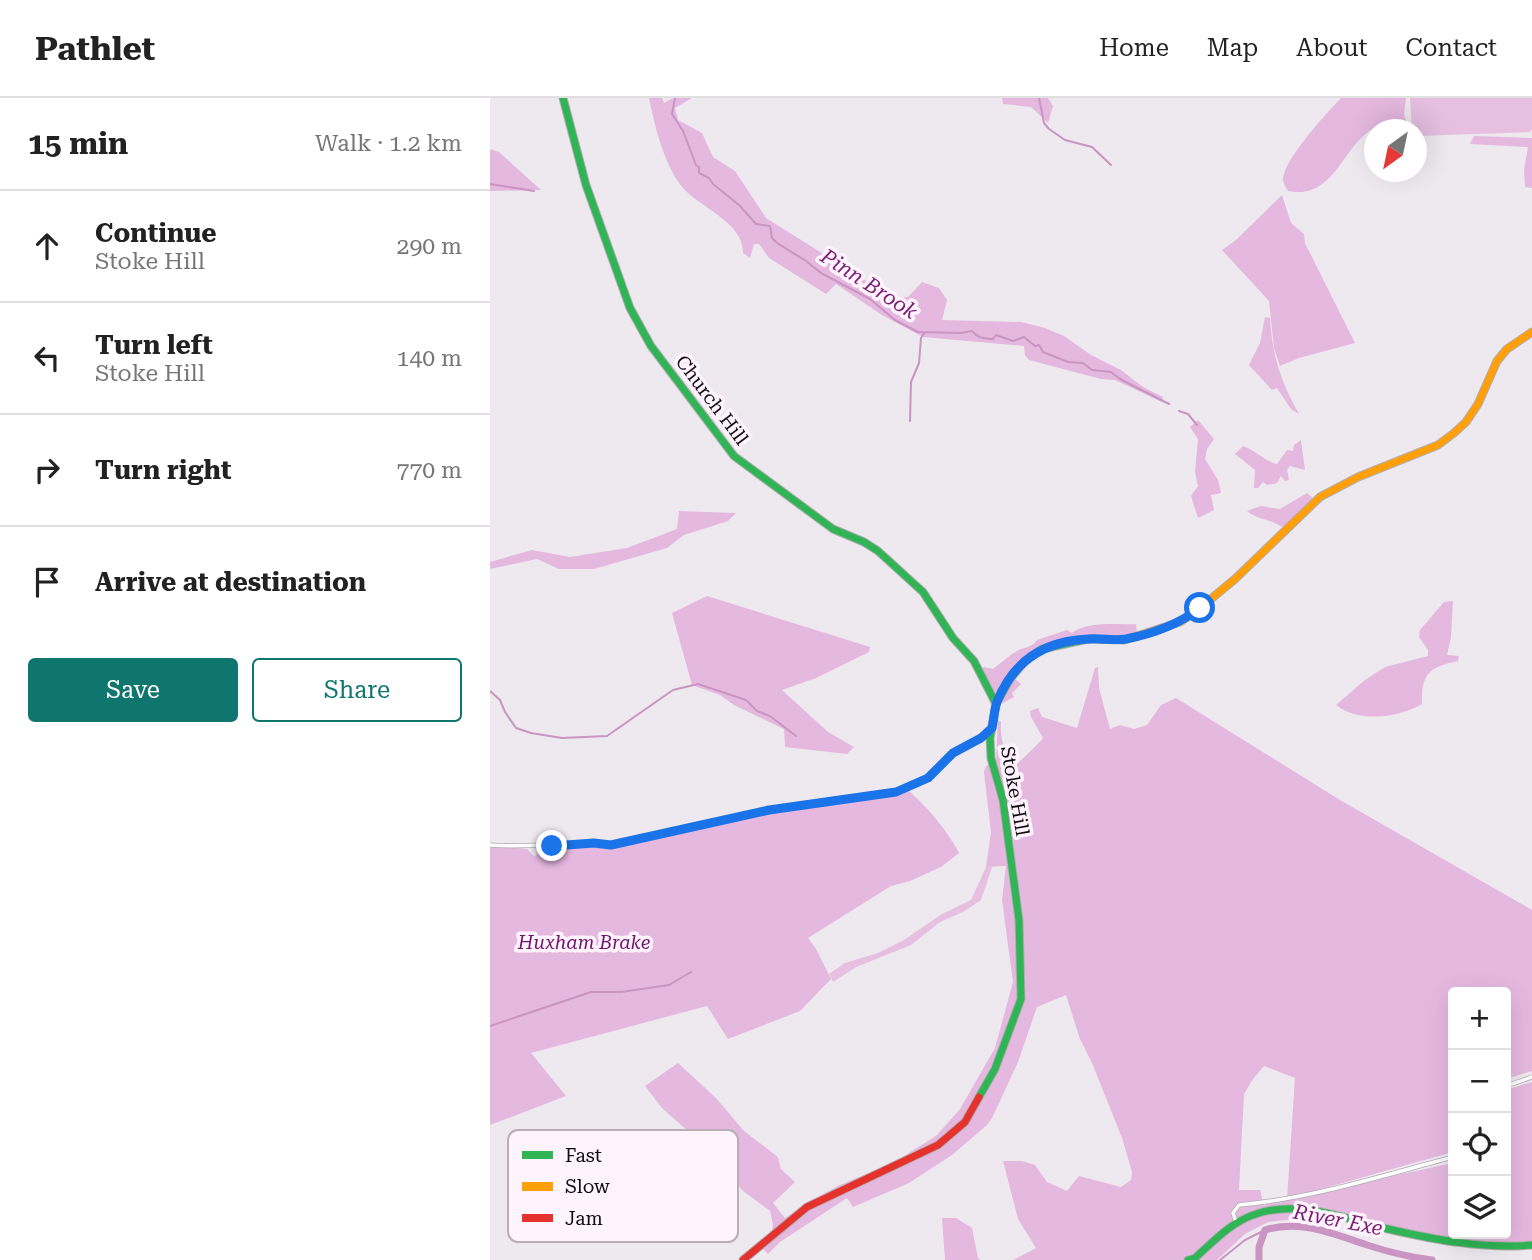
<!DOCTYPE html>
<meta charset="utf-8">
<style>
body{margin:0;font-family:"Roboto Serif",serif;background:#f6f6f6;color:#222}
.controls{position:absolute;right:21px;bottom:21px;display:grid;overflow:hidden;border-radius:7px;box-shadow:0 7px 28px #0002}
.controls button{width:63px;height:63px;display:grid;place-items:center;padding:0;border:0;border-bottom:2px solid #e0e0e0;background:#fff;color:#222;font:35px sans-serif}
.compass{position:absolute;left:874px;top:21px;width:63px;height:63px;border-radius:50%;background:#fff;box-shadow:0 7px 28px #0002;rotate:213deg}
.stop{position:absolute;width:21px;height:21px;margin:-16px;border:5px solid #1a73e8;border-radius:50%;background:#fff}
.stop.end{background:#1a73e8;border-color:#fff;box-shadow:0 2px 7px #0008}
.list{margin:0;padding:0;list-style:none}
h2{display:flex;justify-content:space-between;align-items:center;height:91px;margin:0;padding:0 28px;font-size:30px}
h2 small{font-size:23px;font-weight:400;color:#767676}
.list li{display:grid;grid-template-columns:46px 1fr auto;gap:21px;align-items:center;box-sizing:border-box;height:112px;padding:0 28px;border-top:2px solid #e0e0e0}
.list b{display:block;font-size:26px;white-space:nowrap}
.list p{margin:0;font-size:23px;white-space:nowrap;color:#767676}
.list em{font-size:23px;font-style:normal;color:#767676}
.actions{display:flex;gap:14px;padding:21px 28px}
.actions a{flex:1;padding:16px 0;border:2px solid #0f766e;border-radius:7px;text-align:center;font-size:24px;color:#0f766e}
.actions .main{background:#0f766e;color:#fff}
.icon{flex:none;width:38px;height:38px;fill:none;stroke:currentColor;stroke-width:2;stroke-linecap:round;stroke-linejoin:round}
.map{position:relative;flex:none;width:1042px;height:1162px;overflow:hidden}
header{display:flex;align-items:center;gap:42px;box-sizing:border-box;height:98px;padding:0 35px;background:#fff;border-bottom:2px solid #e0e0e0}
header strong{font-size:33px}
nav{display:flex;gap:38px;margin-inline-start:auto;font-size:24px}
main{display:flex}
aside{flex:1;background:#fff}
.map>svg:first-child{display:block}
</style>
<header>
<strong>Pathlet</strong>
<nav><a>Home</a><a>Map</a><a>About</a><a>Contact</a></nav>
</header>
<main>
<aside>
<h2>15 min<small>Walk · 1.2 km</small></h2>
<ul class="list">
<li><svg class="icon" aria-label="ahead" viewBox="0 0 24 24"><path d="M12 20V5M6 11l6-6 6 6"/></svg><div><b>Continue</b><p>Stoke Hill</p></div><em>290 m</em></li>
<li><svg class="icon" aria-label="left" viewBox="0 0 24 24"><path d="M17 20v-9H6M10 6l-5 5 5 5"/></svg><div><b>Turn left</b><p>Stoke Hill</p></div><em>140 m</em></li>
<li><svg class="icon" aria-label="right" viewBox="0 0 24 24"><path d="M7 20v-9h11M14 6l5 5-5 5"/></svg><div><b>Turn right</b></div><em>770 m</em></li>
<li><svg class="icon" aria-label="arrive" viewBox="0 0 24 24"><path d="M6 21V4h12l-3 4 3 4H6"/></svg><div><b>Arrive at destination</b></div></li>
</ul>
<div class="actions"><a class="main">Save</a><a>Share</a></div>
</aside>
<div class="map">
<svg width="1042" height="1162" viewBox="0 0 1042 1162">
<rect width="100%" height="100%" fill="#eee9ee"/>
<g fill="#e6bfe1">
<path d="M 920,0 L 1042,0 L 1042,31 L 1040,34 L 927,38 L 926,32 L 922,31 Z"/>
<path d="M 496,769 L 502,769 L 491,802 L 473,814 L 450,824 L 421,847 L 366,869 L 343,884 L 339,876 L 355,865 L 388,855 L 414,842 L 452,816 L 481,802 Z"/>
</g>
<g fill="#e5b8e0" fill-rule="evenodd">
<path d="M 159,0 L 172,0 L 174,5 L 183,0 L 202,0 L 185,10 L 188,22 L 212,35 L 223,59 L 245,73 L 276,120 L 378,184 L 400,200 L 418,199 L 432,184 L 449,190 L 457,202 L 452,222 L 531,224 L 555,230 L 574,238 L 601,257 L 631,272 L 653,289 L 673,299 L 672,304 L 625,282 L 611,281 L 539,262 L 535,257 L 534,248 L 433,239 L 392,217 L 346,186 L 336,196 L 279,160 L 269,146 L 264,146 L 260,160 L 253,155 C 254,125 211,110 193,90 C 174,67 165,29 159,0 Z"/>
<path d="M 512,0 L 558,0 L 563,8 L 558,25 L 541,9 L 513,6 Z"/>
<path d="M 851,0 L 916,0 L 914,17 L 919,31 L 906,31 L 903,25 C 853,27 853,104 798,93 C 796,90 794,86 793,83 C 792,63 837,15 851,0 Z"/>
<path d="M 984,38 L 1042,40 L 1042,90 L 1035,89 L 1034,72 L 1038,49 L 980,46 Z"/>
<path d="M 0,51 L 9,54 L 51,92 L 0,93 Z"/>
<path d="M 792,97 L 801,125 L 814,136 L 815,145 L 865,245 L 809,260 L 790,268 L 784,250 L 779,203 L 732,152 L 746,142 Z"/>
<path d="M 775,219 L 780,220 C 782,257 791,284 809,316 L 801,311 L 787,290 L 782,292 L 759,267 L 770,245 Z"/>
<path d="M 708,322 L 724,341 L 717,351 L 715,361 L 728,382 L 731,395 L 721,397 L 724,412 L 708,420 L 701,398 L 708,388 L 705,374 L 708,341 L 700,329 Z"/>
<path d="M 811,342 L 815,372 L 800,368 L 797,372 L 799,382 L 795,383 L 791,378 L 787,385 L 777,387 L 773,384 L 768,390 L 764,390 L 765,372 L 745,356 L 753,348 C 763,351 780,366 787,366 L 797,352 L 803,353 L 804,347 Z"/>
<path d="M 817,395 L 823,400 L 821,405 L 792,429 C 781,421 768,422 757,413 L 771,408 L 790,411 Z"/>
<path d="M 189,413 L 246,415 L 238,423 L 194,437 L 177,450 L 104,471 L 69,471 L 47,461 L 0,471 L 0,464 L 42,452 L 80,459 L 137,450 L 187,431 Z"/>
<path d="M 217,498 L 380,549 L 379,554 L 326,580 L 292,592 L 338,634 L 364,649 L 357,656 L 295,649 L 294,631 L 244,607 L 230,597 L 202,587 L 182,515 Z"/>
<path d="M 963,503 L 961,539 L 957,557 L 969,558 L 968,563 C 939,569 931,576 932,606 C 908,620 868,625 846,607 L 875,582 L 895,569 L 938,558 L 938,552 L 929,539 L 930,532 L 954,504 Z"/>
<path d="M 646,526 L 647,536 C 630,541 615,539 598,539 C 566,540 540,553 520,577 L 531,586 L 522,595 L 524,599 L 513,605 L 510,601 L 503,603 L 488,575 L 494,569 L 503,571 C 511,565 518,558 527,553 C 535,548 541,551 547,542 L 577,532 L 582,535 C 597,523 628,527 646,526 Z"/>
<path d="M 608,569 L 609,590 L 620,631 L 630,627 L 644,631 L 657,627 L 671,607 L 686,600 L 850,702 L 1042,812 L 1042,973 L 1016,981 L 1016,894 L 963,894 L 963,1054 L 799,1100 L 963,1065 L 963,1136 L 1016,1136 L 1016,992 L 1042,984 L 1042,1147 L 974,1145 L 845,1117 L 778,1124 L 755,1136 L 727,1162 L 523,1162 L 546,1150 L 528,1121 L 513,1063 L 532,1063 L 545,1067 L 557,1084 L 577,1093 L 589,1078 L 631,1089 L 641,1082 L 642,1074 L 632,1040 L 602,965 L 590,941 L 576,897 L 547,909 L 528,964 L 502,1020 L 497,1027 L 462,1057 L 419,1085 L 363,1109 L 357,1100 L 290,1144 L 278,1156 L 271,1149 L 280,1142 L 283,1127 L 280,1113 L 253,1093 L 227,1064 L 220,1053 L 172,1010 L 155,988 L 188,965 L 226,1000 L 254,1033 L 288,1059 L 291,1071 L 305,1084 L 283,1105 L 295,1120 L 324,1101 L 350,1087 L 403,1065 L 446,1038 L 470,1011 L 505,950 L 523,884 L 512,802 L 516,768 L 496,769 L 501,734 L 494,674 L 496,668 L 506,663 L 508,623 L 511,623 C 510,640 513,654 526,666 C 531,663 549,645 553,640 L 541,619 L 540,613 L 548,610 L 552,619 L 587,630 L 605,570 ZM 774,968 L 805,980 L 797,1101 L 778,1104 L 774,1108 L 770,1092 L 749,1092 L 754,996 L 763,981 Z"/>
<path d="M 413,688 C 436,707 455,729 469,755 L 451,769 L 420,783 L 401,788 L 318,840 L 326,851 L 341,881 L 310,913 L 238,941 L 217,908 L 41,955 L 76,998 L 0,1027 L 0,747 L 37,751 L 45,759 L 50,750 L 121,745 L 262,712 L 372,700 Z"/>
<path d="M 452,1120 L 466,1120 L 482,1130 L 488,1160 L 490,1162 L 455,1162 Z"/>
</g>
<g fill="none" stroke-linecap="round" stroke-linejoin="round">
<g stroke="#ca94c3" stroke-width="2">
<path d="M 185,0 L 182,16 L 193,33 L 206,67 L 209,69 L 209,75 L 219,80 L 223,86 L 249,107 L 266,126 L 280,128 L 282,140 L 287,145 L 316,163 L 331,175 L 380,201 L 405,222 L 428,234 L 471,235 L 482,233 C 489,241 493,240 503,241 L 506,237 L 523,243 L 534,239 L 545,248 L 549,247 L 553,254 L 578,264 L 593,265 L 602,272 L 621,274 L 630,281 L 679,306"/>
<path d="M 549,0 L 554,25 L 559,31 L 575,42 L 602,49 L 621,67"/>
<path d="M 0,86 L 44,93"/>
<path d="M 689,313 L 698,316 L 707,327"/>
<path d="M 420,323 L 421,284 L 429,265 L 431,240 L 435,234"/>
<path d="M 0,593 L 10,602 L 15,614 L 26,630 L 41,635 L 72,640 L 117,638 L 183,592 L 208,586 L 256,602 L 267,613 L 280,618 L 306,638"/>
<path d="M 0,928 L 101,894 L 131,894 L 179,887 L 201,874"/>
<path d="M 730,1162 L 755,1142 L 775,1132"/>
</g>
<path stroke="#ca94c3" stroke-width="7" d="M 769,1162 L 769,1149 L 775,1132 C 811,1121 844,1136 877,1147 C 898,1154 920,1159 942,1162"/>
<g stroke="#b1adb1" stroke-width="5">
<g id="street">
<path d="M 0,747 C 40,750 81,743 121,747 L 286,710 L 335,706 L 406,694 L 438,680 L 463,655 L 491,640 L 500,632"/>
<path d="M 1016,988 L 1042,979"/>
<path d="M 746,1124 L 743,1115 L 749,1107 C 823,1100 891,1078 963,1059"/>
</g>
</g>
<g stroke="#b1adb1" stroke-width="9">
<g id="fast">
<path d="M 73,0 L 96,87 L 140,210 L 161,248 L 244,358 L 343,431 L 374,444 L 388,453 L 433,494 L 463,540 L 484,563 L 506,606"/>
<path d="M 489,999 L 505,971 L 531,901 L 529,822 L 513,702 L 501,660 L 500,640 L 506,606 L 520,581 L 535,563 L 552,551 L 598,541 L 634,542 L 644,539"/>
<path d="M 698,1162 L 705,1160 C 724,1143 741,1124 766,1116 C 809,1101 855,1121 898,1131 C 946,1142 993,1151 1042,1147"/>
</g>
</g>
<g stroke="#b1adb1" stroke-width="9">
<path id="slow" d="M 644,539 L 690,524 L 704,515 L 745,481 L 830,399 L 868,379 L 948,347 L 964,335 L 976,324 L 988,306 L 1007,263 L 1017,251 L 1042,234"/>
</g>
<g stroke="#b1adb1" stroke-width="9">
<path id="jam" d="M 253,1162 L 317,1109 L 448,1047 L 475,1024 L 489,999"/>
</g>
<use href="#street" stroke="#fcfcfc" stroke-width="3.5"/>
<use href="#fast" stroke="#30b455" stroke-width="7"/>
<use href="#slow" stroke="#ff9f0a" stroke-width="7"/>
<use href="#jam" stroke="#e5322d" stroke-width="7"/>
</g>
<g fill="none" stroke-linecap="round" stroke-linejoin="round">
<path stroke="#1a73e8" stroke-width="9" d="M 62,748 L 104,745 L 121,747 L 279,712 L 406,694 L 438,680 L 463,655 L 491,640 L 502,630 C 504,622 504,612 507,604 C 523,563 555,543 598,541 C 611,540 623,543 636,541 C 662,536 689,526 710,510"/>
</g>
<g text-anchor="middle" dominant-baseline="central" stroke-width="7" stroke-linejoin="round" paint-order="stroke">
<g font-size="19" fill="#100d10" stroke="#fff3fd">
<text transform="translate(222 302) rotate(53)">Church Hill</text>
<text transform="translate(525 693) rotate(80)">Stoke Hill</text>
</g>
<g font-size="19" font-style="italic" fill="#71146b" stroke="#fff3fd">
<text x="94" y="844">Huxham Brake</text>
</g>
<g font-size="21" font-style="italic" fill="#7a1f73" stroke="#fff3fd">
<text transform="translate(379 186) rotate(33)">Pinn Brook</text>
<text transform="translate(848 1122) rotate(11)">River Exe</text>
</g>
</g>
<rect x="18" y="1032" width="230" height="112" rx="10" fill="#fff3fd" stroke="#b7aeb6" stroke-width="2"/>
<rect x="32" y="1053" width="31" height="8" fill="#30b455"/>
<rect x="32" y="1084" width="31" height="9" fill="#ff9f0a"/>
<rect x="32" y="1116" width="31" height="8" fill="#e5322d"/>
<g font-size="19" fill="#100d10">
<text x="75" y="1064">Fast</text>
<text x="75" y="1095">Slow</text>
<text x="75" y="1127">Jam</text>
</g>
</svg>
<div class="controls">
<button>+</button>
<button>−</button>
<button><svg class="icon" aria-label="locate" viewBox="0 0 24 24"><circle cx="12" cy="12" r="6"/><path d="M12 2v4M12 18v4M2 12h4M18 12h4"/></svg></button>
<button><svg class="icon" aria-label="layers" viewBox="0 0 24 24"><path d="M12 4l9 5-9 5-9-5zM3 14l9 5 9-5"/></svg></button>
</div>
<svg class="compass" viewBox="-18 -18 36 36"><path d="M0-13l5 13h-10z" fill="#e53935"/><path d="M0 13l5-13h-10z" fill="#767676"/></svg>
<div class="stop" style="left:710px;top:510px"></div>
<div class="stop end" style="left:62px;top:748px"></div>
</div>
</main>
